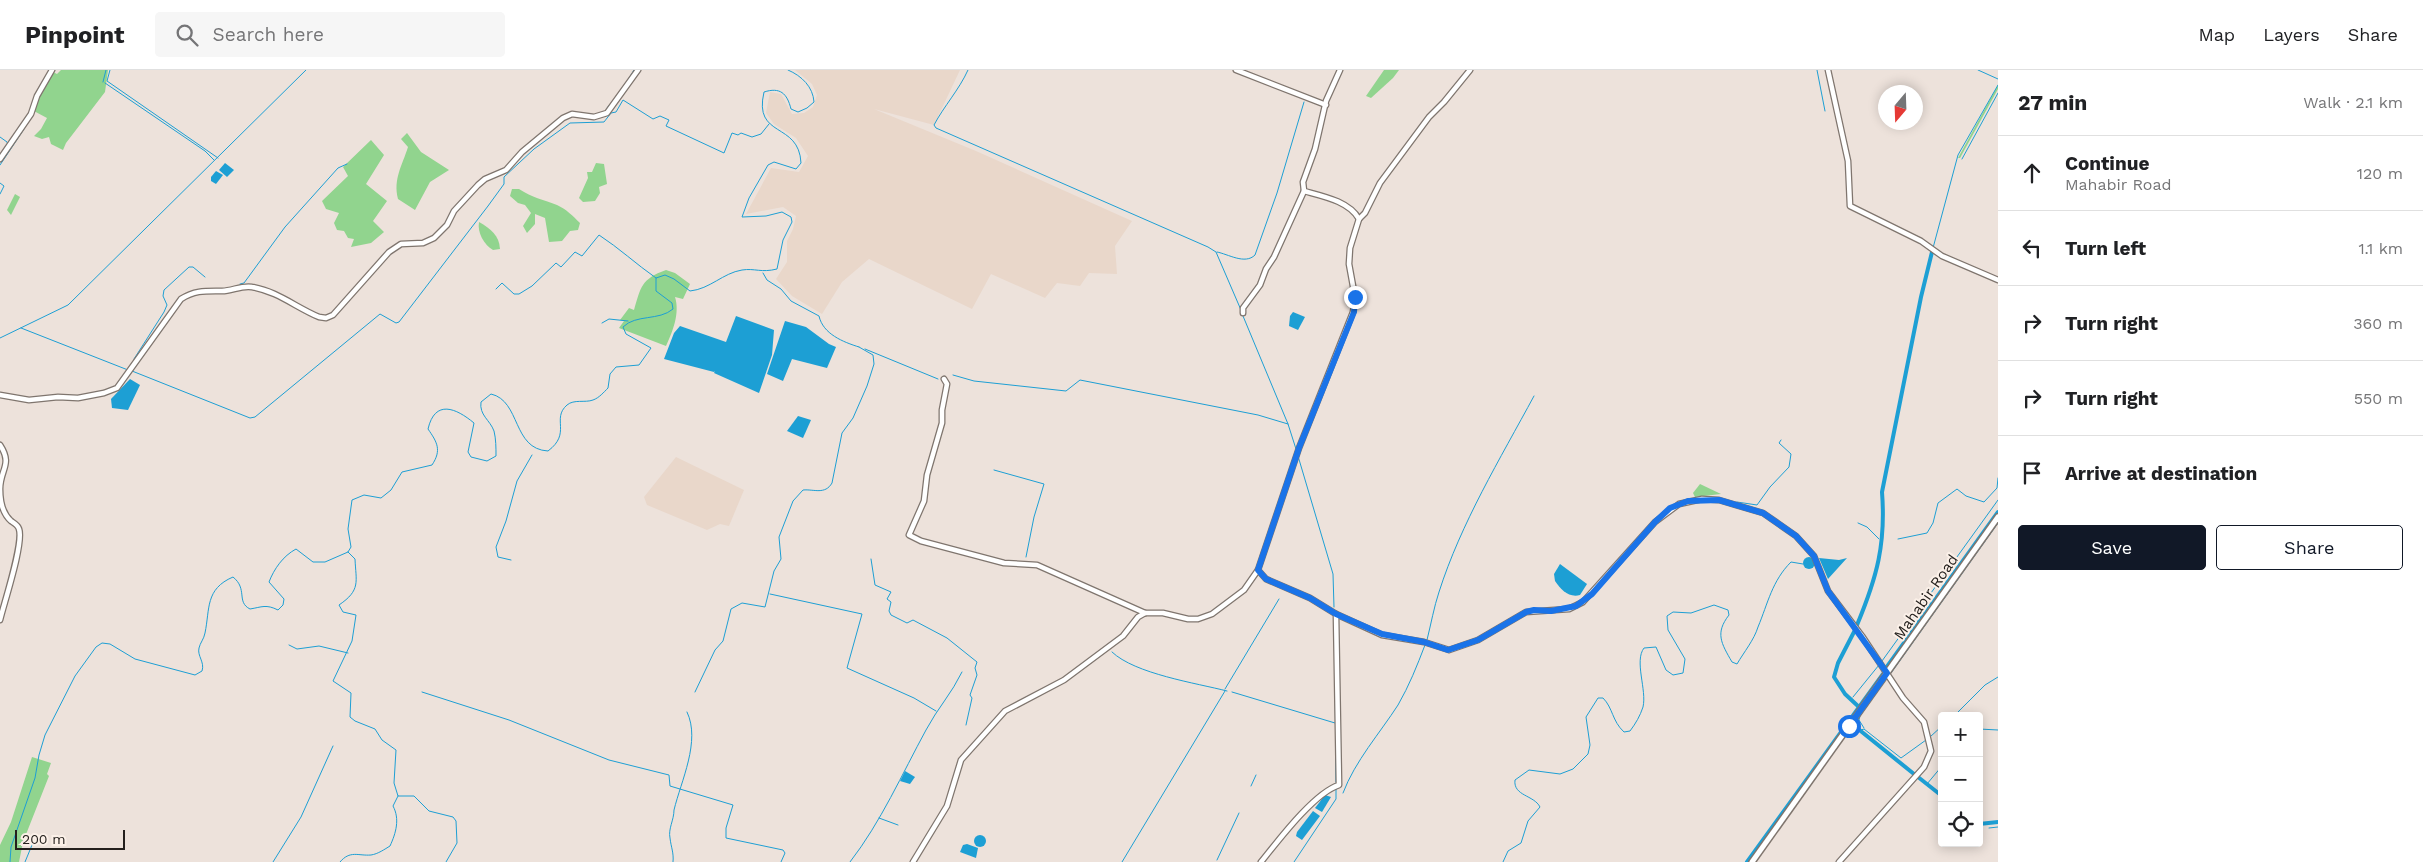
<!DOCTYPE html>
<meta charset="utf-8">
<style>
body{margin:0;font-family:"Work Sans",sans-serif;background:#f6f6f6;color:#202124}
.controls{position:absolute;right:15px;bottom:15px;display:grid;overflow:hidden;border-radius:5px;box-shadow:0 2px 12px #0003}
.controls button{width:45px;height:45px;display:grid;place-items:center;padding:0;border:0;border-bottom:1px solid #e0e0e0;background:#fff;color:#202124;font:25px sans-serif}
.compass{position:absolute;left:1878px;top:15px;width:45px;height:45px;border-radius:50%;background:#fff;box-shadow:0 2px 12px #0003;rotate:199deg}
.scale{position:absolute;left:15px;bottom:12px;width:110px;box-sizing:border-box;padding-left:5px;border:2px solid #24201d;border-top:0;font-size:14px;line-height:18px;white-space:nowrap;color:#24201d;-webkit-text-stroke:4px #fbf0e8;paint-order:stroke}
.stop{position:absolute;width:15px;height:15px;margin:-11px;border:4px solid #1a73e8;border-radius:50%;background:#fff}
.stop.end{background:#1a73e8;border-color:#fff;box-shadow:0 1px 5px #0008}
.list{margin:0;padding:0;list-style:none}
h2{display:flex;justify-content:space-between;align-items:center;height:65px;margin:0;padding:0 20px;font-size:21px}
h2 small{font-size:16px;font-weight:400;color:#757577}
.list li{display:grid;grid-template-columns:32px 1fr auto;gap:15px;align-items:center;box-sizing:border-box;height:75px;padding:0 20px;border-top:1px solid #e0e0e0}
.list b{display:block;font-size:19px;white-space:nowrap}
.list p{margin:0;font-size:16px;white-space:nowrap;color:#757577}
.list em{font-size:16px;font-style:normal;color:#757577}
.actions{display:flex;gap:10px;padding:15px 20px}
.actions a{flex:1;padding:11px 0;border:1px solid #111827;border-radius:5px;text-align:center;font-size:18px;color:#111827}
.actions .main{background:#111827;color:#fff}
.icon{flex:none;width:28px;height:28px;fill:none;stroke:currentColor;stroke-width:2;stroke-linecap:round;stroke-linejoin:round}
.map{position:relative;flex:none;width:1998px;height:792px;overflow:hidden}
header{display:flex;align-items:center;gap:30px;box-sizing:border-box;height:70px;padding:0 25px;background:#fff;border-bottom:1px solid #e0e0e0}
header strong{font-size:24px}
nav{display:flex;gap:28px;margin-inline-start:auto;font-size:18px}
.search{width:350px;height:45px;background:#f6f6f6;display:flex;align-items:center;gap:12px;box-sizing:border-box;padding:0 18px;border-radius:5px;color:#757577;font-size:19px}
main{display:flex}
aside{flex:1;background:#fff}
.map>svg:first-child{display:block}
</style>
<header>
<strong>Pinpoint</strong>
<div class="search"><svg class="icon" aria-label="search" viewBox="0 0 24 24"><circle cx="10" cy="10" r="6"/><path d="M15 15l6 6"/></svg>Search here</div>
<nav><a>Map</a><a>Layers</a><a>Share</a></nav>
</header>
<main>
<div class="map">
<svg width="1998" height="792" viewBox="0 0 1998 792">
<rect width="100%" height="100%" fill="#ede2db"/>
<g fill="#e9d7ca">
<path d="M 795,0 L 960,0 L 934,55 L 874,39 L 976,81 L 1132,151 L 1115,176 L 1117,204 L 1089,203 L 1080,216 L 1057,213 L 1045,228 L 991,204 L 972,239 L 869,189 L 842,212 L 822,244 L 792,226 L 776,209 L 787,192 L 787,171 L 793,159 L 796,146 L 783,137 L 746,144 L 771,98 L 799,102 L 808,86 L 796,68 L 774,54 L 766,43 L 770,22 L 781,24 L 792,44 L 804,43 L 813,37 L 817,25 L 812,14 Z"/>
<path d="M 676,387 L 744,420 L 729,456 L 720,454 L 707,460 L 647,435 L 644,427 Z"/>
</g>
<g fill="#91d48e">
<path d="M 61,0 L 108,0 L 105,22 L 66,73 L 63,80 L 51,74 L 49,67 L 42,69 L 34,66 L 41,59 L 47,48 L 32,40 L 51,1 L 57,4 Z"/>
<path d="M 1384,0 L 1399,0 L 1393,8 L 1371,28 L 1366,26 Z"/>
<path d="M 1998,15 L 1998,19 L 1960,88 L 1958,88 Z"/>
<path d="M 407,63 L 421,82 L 449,100 L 430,112 L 415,140 L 398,129 C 393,109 402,96 408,77 L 401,69 Z"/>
<path d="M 371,70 L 384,85 L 366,114 L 387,131 L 373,151 L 384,162 L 371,173 L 351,177 L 354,169 L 348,168 L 344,161 L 337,160 L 334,153 L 339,143 L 326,139 L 322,131 L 348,106 L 343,97 Z"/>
<path d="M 596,93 L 604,94 L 607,114 L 599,117 L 600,123 L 595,131 L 583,132 L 579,128 L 588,108 L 587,102 L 592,102 Z"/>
<path d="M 512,119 L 519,119 C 533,128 542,129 557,135 C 566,139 573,146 580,153 L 578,160 L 570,161 L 562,171 L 549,172 L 545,148 L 535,144 L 535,154 L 527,163 L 523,156 L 531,143 L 525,135 L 518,133 L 510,126 Z"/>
<path d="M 15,124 L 20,127 L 11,145 L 7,140 Z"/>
<path d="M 479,152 C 491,159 499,165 500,179 L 493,180 C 484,175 477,162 479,152 Z"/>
<path d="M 666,200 L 675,203 L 690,214 L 683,229 L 675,227 C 680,243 673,261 666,276 L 619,258 L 624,251 L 620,250 L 629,238 L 634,240 C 641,217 641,209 666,200 Z"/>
<path d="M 1700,414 L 1721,424 L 1695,427 L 1693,423 Z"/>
<path d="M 32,687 L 51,693 L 47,704 L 49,706 L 23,772 L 19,792 L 0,792 L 0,775 L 11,752 Z"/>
</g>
<g fill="#1d9fd4">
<path d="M 225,93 L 234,100 L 227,107 L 219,100 Z"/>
<path d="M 216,101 L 223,105 L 216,114 L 211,111 L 211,107 Z"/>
<path d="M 1293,242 L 1305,247 L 1298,260 L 1289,256 L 1290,246 Z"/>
<path d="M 736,246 L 774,260 L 772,285 L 759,323 L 714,303 L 715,301 L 714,302 L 664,289 L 674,263 L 680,256 L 726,272 Z"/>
<path d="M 785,251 L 806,257 L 829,274 L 836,277 L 827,298 L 792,289 L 783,311 L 767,304 Z"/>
<path d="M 130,309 L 140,315 L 128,340 L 112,338 L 111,329 Z"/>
<path d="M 798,346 L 811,350 L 803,368 L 787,361 Z"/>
<circle cx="1809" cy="493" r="6"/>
<path d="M 1819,488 L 1839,490 L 1847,488 L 1828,509 Z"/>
<path d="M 1560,494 L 1587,514 L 1580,525 C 1569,528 1561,520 1555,511 L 1554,504 Z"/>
<path d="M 905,701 L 915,707 L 910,714 L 900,711 Z"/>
<path d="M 1325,725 L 1331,727 L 1322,742 L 1315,738 Z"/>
<path d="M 1313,741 L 1320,746 L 1302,770 L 1296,766 L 1297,762 Z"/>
<circle cx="980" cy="771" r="6"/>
<path d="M 967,774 L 978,778 L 976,788 L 960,782 L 963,775 Z"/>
</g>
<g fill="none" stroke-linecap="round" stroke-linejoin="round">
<g stroke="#1d9fd4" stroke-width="1">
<path d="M 110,0 L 107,11 L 218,88"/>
<path d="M 968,0 C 959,20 944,36 934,55 L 936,58 L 1208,177 L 1216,182 L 1241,240"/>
<path d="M 1817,0 L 1825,41"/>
<path d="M 1978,0 L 1998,9"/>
<path d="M 103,12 L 106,0"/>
<path d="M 105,13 L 205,81 L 214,90"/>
<path d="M 626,13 L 634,0"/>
<path d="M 607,38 L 618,25"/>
<path d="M 0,67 L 7,72 L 8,75"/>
<path d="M 1962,89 L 1998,23"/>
<path d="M 0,95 L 24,59"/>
<path d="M 0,113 L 4,116 L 0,124"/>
<path d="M 1933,178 L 1958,85 L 1998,15"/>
<path d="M 1217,182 C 1228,184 1245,195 1255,185 L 1277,123 L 1304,32"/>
<path d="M 763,203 L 767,210 L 781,219 L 791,231 L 819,246 C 823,264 843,272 859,277"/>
<path d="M 240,214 L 244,213 L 285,157 L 338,98 L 347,94"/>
<path d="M 496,219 L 502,213 L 514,224 L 519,224 L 532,216 L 556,193 L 561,197 L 575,182 L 582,186 L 599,165 C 619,178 636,194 656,208"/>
<path d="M 1243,246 L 1288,354 L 1296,379"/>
<path d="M 602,253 L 609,249 L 628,251"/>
<path d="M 21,258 L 128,300"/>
<path d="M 0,268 L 68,235 L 306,0"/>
<path d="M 865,279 L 938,309"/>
<path d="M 134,289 L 164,242 L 167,235 L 163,226 L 164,220 L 189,197 L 193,197 L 205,207"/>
<path d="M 132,301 L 250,348 L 255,347 L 380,244 L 396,253 L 399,252 L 488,136 L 504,114 L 504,107 L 534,79 L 570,53 L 604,52 L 611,43 L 616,42 L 623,30 L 653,49 L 660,46 L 669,50 L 666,56 L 724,83 L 732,63 L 738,65 L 741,63 L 752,67 L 761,64 L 769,54"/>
<path d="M 953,305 L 974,311 L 1066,321 L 1080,310 L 1258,345 L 1288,354"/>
<path d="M 1298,386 L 1333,504 L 1334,537"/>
<path d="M 994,400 L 1044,414 L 1034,447 L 1026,487"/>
<path d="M 1737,432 L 1757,435 L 1770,417 L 1789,397 L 1791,384 L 1779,373 L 1781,370"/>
<path d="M 1858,453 L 1867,457 L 1879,469"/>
<path d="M 1898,469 L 1927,463 L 1933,453 L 1938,433 L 1957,419 L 1966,426 L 1984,432 L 1997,418 L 1998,408"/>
<path d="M 348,482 L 355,489 C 356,512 361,520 339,535 L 343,542 L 356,545 L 352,571 L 333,611 L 351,623 L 350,647 L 355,651 L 375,659 L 382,670 L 396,680 L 394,713 L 398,726 L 414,726 L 429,741 L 453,747 L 456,751 L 457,773 L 446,792"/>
<path d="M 871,489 L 875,515 L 891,522 L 887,529 L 891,532 L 889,541 L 891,545 L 907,553 L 913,550 L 947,568 L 977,592 L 975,598 L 977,605 L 970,625 L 972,628 L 966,655"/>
<path d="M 511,490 L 498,487 L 496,477 L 506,451 L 517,411 L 532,385"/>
<path d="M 770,524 L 862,544 L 847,598 L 914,628 L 936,641"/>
<path d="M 1427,570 C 1431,554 1434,537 1439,522 C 1461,453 1500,389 1534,326"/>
<path d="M 289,575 L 297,579 L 319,576 L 348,583"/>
<path d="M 1112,582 C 1135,604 1196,613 1227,621"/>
<path d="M 1882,591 L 1998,430"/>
<path d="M 1335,592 L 1336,712"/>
<path d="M 1891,603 L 1998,453"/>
<path d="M 1225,619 L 1279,529"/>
<path d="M 422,622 L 509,650 L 609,690 L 669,705 L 670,716 L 733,735 L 726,758 L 726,768 L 783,780 L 785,783 L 781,792"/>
<path d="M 695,622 L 715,580 L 723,571 L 731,539 L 742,533 L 765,537 L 774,501 L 781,489 L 779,467 L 793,431 L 803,420 C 814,419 825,425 832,413 L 842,363 L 853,348 L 867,316 L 874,294 L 873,285 L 859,277"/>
<path d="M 1232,622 L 1335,653"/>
<path d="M 1853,627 L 1879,595"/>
<path d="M 1954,646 L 1985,615 L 1998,607"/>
<path d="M 1864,658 L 1859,650 L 1860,646 L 1887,608"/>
<path d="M 1979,659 L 1998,660"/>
<path d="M 1861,660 L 1864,659 L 1901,688 L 1926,670"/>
<path d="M 1930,667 L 1942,656"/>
<path d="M 1927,714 L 1942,696"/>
<path d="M 1251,716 L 1256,705"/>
<path d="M 1343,723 C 1355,691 1380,663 1398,635 C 1409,616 1417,596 1425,575"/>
<path d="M 879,748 L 898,755"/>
<path d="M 1989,758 L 1998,757"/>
<path d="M 23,772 L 32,775 L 25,792"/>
<path d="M 1217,790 L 1239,743"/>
<path d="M 10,792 L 11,777 L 35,708 L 39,685 L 45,665 L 75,606 L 96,577 L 102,573 L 110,574 L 135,589 L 195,605 L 202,601 C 205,592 197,586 199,578 C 200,573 204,569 205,563 C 210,539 205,519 233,507 C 248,519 236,532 250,539 C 262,537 266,534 278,540 L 283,535 L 284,529 L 269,512 C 274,499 283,486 296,479 L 313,492 L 325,492 L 348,482 L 351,477 L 348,459 L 352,430 L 364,425 L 381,428 L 391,420 L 402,402 L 432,395 C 442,380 437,372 428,359 C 435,329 456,338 474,353 L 468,382 L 471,387 L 487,391 L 496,386 C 496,378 496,369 494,361 C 490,350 479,345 481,332 L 491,324 C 521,331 512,379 548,381 C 572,363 551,349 567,335 C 574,329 585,333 593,330 C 599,328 604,322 608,318 L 610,304 L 616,297 L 639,295 L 651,278 L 626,264 L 623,257 C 636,244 659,251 673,239 L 672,233 L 656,221 L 656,208 L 665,205 L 674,209 L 690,221 C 710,219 723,203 742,200 C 755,198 761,203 777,199 L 783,170 L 792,152 L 791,147 L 782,142 L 766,146 L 742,147 L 749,128 L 768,95 L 774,92 L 796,99 L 801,93 C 799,51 753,69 764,22 C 780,17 787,23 791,39 L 798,42 L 807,38 L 814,32 C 813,17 802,6 788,0"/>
<path d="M 273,792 L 301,747 L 333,676"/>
<path d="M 340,792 C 350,780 358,786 371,785 C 378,784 385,779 390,776 C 396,763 400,749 393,736 L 398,726"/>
<path d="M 673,792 C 674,783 671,777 670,768 C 668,759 674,750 674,740 C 681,711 701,671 687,642"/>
<path d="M 850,792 C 881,752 902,704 926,660 C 937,639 952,623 962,602"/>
<path d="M 1122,792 L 1225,621"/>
<path d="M 1294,792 L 1336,729 L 1336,718"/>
<path d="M 1503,792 L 1508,781 L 1521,773 L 1528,751 L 1540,737 C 1534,725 1513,726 1515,710 L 1529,700 L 1560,704 L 1573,699 L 1588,684 L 1590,675 L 1586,647 L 1598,628 L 1603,628 C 1613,638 1612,651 1624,662 L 1630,661 C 1636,653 1640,646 1643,637 C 1647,620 1634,591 1644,578 L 1656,577 L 1666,600 L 1673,605 L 1683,603 L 1685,589 L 1668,560 L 1667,546 L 1673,542 L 1691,543 L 1714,535 L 1728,540 L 1729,545 C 1715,563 1721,573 1732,592 L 1737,594 C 1744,582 1754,570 1758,557 C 1768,533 1772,511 1791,492 L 1803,494"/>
</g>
<g stroke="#1d9fd4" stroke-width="4">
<path d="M 1857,555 C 1877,507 1886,474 1882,422 L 1921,227 L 1932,182"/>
<path d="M 1855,560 L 1838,593 L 1834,607 L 1845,624 L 1859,637"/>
<path d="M 1886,598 L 1998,442"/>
<path d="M 1852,654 L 1914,704"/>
<path d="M 1918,707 L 1942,726"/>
<path d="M 1979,754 L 1998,752"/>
<path d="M 1747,792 L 1883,604"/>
</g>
<g stroke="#7f756e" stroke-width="7">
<g id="minor">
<path d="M 1236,0 L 1326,35"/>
<path d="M 1340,0 L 1326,31 L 1315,79 L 1303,112 L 1304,121 C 1322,126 1349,131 1359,149"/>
<path d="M 1828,0 L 1848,91 L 1850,136 L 1921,171 L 1942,186 L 1998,210"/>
<path d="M 0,89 L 31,44 L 37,26 L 52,0"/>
<path d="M 1243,243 L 1243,238 L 1260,215 L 1266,199 L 1274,187 L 1304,121"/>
<path d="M 944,309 L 947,314 L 942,340 L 942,353 L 927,405 L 924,431 L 909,465 L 921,471 L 1004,493 L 1037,495 L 1145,543"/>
<path d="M 0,325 L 29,330 L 58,327 L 78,328 L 104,323 L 117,318 L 181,229 C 195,220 206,221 222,221 C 232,221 242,215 252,217 C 277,221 297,238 319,247 L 326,248 L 333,245 L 389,182 L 401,174 L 423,173 L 434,168 L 447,155 L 454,141 L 478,115 L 485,109 L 506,100 L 522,82 L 563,48 L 572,44 L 594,47 L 607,43 L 638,0"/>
<path d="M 0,375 C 13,395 0,399 0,419 C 0,430 2,443 11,451 C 14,453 18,455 19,459 C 24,473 4,533 0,550"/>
<path d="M 1336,544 L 1382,565 L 1424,572 L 1449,580 L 1478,570 L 1526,542 L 1569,539 L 1583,532 L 1655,452 L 1679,434 L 1702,429 L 1719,430 L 1763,443 L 1796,466 L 1814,486 L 1828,521 L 1862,566 L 1903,628 L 1924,652 L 1931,681 L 1924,697 L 1839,792"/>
<path d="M 913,792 L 947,736 L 961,690 L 1005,641 L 1064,610 L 1123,566 L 1138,547 L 1145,543 L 1163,543 L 1188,549 L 1198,549 L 1212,544 L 1244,520 L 1258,500"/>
<path d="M 1261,792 C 1278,771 1314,723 1339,715 L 1336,544 L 1310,528 L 1266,509 L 1258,500 L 1299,378 L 1353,242 L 1355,227 L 1349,194 L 1350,178 L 1359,149 L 1365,143 L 1380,113 L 1429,47 L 1444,32 L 1470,0"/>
</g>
</g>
<g stroke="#7f756e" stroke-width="8">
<path id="tertiary" d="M 1752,792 L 1998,447"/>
</g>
<use href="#minor" stroke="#fff" stroke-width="4.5"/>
<use href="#tertiary" stroke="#fff" stroke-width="5"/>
</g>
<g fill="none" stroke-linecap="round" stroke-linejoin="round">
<path stroke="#1a73e8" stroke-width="6" d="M 1355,227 L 1354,242 L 1299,378 L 1258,500 L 1266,509 L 1310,528 L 1336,544 L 1382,564 L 1424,572 L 1448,580 L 1478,570 L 1526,542 L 1534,540 L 1551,541 L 1576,536 L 1592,524 L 1655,452 L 1670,438 L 1688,431 L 1719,430 L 1763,443 L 1796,466 L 1814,486 L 1828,521 L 1887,603 L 1849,656"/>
</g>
<g text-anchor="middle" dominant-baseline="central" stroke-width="4" stroke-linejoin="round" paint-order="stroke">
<g font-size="15" fill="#24201d" stroke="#fbf0e8">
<text transform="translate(1926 527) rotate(-55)">Mahabir Road</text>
</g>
</g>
</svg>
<div class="controls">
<button>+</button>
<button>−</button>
<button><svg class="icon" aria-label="locate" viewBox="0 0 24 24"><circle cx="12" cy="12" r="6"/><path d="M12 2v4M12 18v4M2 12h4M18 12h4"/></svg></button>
</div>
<svg class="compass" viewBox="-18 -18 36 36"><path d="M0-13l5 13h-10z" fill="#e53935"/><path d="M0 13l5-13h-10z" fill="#757577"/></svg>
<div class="scale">200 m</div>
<div class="stop" style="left:1849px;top:656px"></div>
<div class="stop end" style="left:1355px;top:227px"></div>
</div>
<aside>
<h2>27 min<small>Walk · 2.1 km</small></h2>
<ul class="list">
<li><svg class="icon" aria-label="ahead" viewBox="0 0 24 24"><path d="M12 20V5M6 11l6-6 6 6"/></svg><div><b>Continue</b><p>Mahabir Road</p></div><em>120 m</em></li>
<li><svg class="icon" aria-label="left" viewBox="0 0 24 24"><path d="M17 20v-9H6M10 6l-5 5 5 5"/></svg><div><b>Turn left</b></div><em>1.1 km</em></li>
<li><svg class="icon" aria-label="right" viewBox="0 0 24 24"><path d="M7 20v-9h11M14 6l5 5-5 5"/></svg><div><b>Turn right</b></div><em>360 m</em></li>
<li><svg class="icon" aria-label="right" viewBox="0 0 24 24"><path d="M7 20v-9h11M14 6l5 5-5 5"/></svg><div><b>Turn right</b></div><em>550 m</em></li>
<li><svg class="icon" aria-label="arrive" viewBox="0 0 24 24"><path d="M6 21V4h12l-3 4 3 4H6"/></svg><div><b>Arrive at destination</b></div></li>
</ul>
<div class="actions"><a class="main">Save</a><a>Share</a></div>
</aside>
</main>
